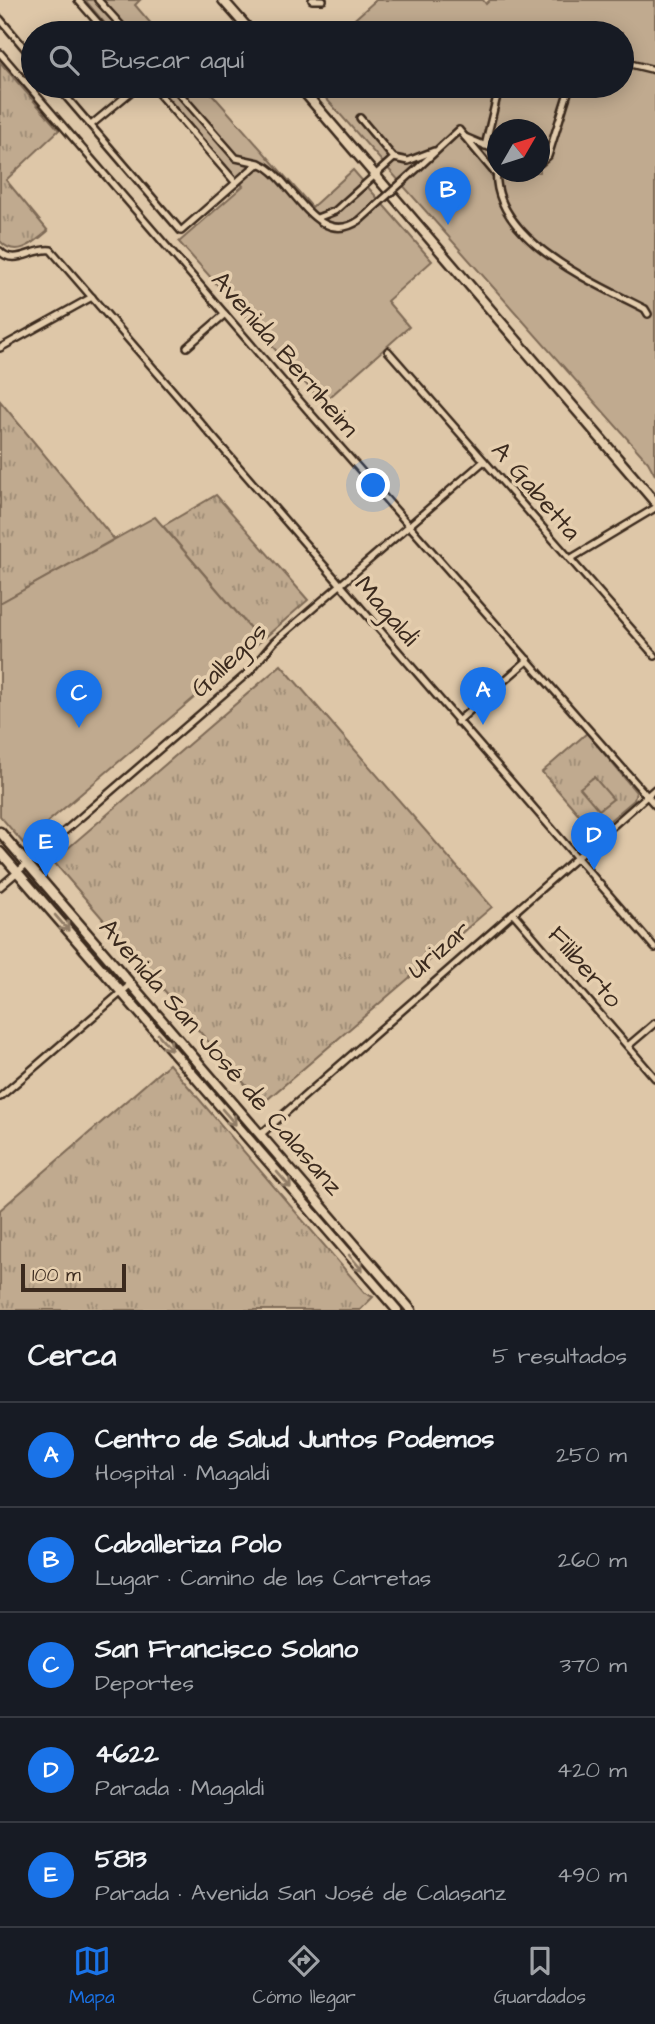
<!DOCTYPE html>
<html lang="es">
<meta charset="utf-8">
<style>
body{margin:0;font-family:"Architects Daughter",sans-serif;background:#20242c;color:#f1f3f6}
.compass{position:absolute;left:487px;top:119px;width:63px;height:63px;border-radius:50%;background:#171b24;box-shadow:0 4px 18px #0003;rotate:51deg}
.scale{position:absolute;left:21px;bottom:18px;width:105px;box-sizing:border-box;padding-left:7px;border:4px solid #3b2a1e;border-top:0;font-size:19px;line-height:24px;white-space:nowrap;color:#3b2a1e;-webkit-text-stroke:5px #e5ceae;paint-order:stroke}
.you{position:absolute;left:374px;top:486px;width:24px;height:24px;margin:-18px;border:5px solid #fff;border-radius:50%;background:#1a73e8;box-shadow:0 0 0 10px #1a73e833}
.badge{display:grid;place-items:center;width:46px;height:46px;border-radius:50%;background:#1a73e8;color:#fff;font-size:23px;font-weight:700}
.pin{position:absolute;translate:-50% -58px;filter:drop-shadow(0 2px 4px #0008)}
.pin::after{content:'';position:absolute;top:37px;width:24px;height:21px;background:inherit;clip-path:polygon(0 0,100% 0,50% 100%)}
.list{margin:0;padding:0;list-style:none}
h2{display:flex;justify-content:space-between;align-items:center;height:91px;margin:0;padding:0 28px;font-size:30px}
h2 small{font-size:23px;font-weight:400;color:#9ea1a6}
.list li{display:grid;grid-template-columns:46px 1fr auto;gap:21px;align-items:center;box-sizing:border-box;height:105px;padding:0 28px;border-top:2px solid #363941}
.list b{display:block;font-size:26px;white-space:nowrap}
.list p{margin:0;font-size:23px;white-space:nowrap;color:#9ea1a6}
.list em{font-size:23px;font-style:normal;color:#9ea1a6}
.icon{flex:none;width:38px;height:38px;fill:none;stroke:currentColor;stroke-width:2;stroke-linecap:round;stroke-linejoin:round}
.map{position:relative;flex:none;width:655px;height:1310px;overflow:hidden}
.search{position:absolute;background:#171b24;box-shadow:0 4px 18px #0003;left:21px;right:21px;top:21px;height:77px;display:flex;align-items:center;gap:18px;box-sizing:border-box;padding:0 24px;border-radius:38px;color:#9ea1a6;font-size:26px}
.sheet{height:616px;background:#171b24}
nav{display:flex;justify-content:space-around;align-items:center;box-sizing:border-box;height:98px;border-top:2px solid #363941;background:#171b24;font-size:19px;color:#9ea1a6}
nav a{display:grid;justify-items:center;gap:4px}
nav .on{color:#1a73e8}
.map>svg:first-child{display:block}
</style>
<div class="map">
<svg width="655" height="1310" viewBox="0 0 655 1310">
<defs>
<pattern id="grass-tufts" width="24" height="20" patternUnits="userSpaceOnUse" patternTransform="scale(1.75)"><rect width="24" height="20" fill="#c0aa8f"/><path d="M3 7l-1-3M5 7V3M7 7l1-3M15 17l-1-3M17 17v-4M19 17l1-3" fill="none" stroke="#9d8b74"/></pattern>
</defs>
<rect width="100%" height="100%" fill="#dec7a8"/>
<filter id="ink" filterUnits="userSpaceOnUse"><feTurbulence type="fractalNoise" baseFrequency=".0143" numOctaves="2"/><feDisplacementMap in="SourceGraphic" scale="14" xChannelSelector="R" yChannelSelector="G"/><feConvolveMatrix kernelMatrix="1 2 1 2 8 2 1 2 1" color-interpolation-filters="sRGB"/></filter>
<g filter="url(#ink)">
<g fill="url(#grass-tufts)" stroke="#7e6a56" stroke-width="2">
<path d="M 0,62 L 59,130 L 6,180 L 48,231 C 34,243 16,259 0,241 Z"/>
<path d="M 0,401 L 114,539 L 0,603 Z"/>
<path d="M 216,495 L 308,600 L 261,641 L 163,526 Z"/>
<path d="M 281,665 L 492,907 L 262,1104 L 53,861 Z"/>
<path d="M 587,733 L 636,792 L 634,800 L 595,833 L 542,772 Z"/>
<path d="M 169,1064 L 365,1293 L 373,1297 L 360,1310 L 0,1310 L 0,1210 Z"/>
</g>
<g fill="#c0aa8f" stroke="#7e6a56" stroke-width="2" fill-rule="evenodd">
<path d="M 85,0 L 140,0 L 135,5 L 159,33 L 113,33 Z"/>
<path d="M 376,0 L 483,0 L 486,4 L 490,0 L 655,0 L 655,475 L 648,462 L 315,86 L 622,86 L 622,33 L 339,33 ZM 498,130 L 540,130 L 540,172 L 498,172 Z"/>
<path d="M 158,86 L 205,86 L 312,207 L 353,170 L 432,261 L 387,301 L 409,327 L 323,403 L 179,242 L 243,186 Z"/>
<path d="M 155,517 L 261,641 L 23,843 L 0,816 L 0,603 Z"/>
<path d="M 594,777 L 613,799 L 599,810 L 580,788 Z"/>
</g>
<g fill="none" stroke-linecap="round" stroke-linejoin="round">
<g stroke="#3b2a1e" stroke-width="10">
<g id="street">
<path d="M 78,0 L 107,33"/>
<path d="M 98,0 L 128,33"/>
<path d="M 312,0 L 323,0"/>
<path d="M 0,19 L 33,58"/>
<path d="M 0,53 L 311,414 L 655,805"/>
<path d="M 622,62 L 655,70"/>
<path d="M 57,86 L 181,231 L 255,166 L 261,164 C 292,177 316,251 360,220"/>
<path d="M 152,86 L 236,183"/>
<path d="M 173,86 L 236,158 L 259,163"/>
<path d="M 360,118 L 394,158 L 408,161 L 434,151"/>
<path d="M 91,125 L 138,86"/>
<path d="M 465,137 L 498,151"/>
<path d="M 485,146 L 497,96 L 488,86"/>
<path d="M 498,159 C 482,236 591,281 645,309 L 648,314"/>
<path d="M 540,163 L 548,156 L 570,86"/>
<path d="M 420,166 L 459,130 L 495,173"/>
<path d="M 317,218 L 335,211 L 394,158"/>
<path d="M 0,251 C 14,267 34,247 51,250 L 655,948"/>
<path d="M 187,347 L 225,314"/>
<path d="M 0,348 L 92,297"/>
<path d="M 388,351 L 655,656"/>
<path d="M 570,559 L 655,508"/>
<path d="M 457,722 L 528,660"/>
<path d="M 0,887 L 250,671 L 274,642 L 484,461"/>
<path d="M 513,913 L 655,1078"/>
<path d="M 628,1046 L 655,1023"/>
<path d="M 0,1097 L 131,984"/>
<path d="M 260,1135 L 655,789"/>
</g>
</g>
<g stroke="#3b2a1e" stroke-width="13">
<g id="secondary">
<path d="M 223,0 L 252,33"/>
<path d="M 299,86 L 655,502"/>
<path d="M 0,832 L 411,1310"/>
<path d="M 0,852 L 397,1310"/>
</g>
</g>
<use href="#street" stroke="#e5ceae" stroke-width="5"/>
<use href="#secondary" stroke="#e5ceae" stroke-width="8"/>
<g stroke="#3b2a1e" stroke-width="10" stroke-linecap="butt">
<path id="street-bridge" d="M 360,220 L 420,166"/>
</g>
<use href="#street-bridge" stroke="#e5ceae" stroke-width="5"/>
</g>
<defs><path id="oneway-shaft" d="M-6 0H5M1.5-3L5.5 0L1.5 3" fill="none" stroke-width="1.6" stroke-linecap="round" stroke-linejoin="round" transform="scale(1.75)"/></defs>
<g stroke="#907c66">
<use href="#oneway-shaft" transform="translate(62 923) rotate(49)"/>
<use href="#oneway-shaft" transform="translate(165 1042) rotate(49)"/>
<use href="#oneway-shaft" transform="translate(229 1117) rotate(49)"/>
<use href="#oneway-shaft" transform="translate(284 1180) rotate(49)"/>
<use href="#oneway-shaft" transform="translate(356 1263) rotate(49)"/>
</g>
</g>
<g text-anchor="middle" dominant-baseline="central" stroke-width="7" stroke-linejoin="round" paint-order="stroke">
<g font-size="26" fill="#3b2a1e" stroke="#e5ceae">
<text transform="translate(285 354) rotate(49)">Avenida Bernheim</text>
<text transform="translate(536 491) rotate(49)">A Gabetta</text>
<text transform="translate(387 611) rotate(49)">Magaldi</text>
<text transform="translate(229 660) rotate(-44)">Gallegos</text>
<text transform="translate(439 950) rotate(-41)">Urizar</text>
<text transform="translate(585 967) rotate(49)">Filiberto</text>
<text transform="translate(221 1057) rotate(49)">Avenida San José de Calasanz</text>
</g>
</g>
</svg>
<svg class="compass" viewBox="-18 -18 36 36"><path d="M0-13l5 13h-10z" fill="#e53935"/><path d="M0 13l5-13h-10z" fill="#9ea1a6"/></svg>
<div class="scale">100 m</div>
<div class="you"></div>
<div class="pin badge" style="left:483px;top:725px">A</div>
<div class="pin badge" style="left:448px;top:225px">B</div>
<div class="pin badge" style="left:79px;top:728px">C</div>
<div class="pin badge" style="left:594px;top:870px">D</div>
<div class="pin badge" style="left:46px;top:877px">E</div>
<div class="search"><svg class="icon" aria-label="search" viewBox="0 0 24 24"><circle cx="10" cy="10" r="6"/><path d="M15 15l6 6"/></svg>Buscar aquí</div>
</div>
<section class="sheet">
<h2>Cerca<small>5 resultados</small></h2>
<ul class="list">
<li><span class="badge">A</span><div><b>Centro de Salud Juntos Podemos</b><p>Hospital · Magaldi</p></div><em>250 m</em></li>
<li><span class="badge">B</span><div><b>Caballeriza Polo</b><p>Lugar · Camino de las Carretas</p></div><em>260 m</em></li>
<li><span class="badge">C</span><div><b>San Francisco Solano</b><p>Deportes</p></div><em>370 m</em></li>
<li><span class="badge">D</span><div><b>4622</b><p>Parada · Magaldi</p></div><em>420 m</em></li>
<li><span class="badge">E</span><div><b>5813</b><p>Parada · Avenida San José de Calasanz</p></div><em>490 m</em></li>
</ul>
</section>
<nav>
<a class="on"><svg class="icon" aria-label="map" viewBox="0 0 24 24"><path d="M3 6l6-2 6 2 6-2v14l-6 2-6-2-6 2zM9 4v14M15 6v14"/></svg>Mapa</a>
<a><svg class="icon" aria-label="directions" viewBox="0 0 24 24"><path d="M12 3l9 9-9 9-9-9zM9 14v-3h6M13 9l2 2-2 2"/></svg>Cómo llegar</a>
<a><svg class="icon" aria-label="saved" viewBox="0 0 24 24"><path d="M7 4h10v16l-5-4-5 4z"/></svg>Guardados</a>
</nav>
